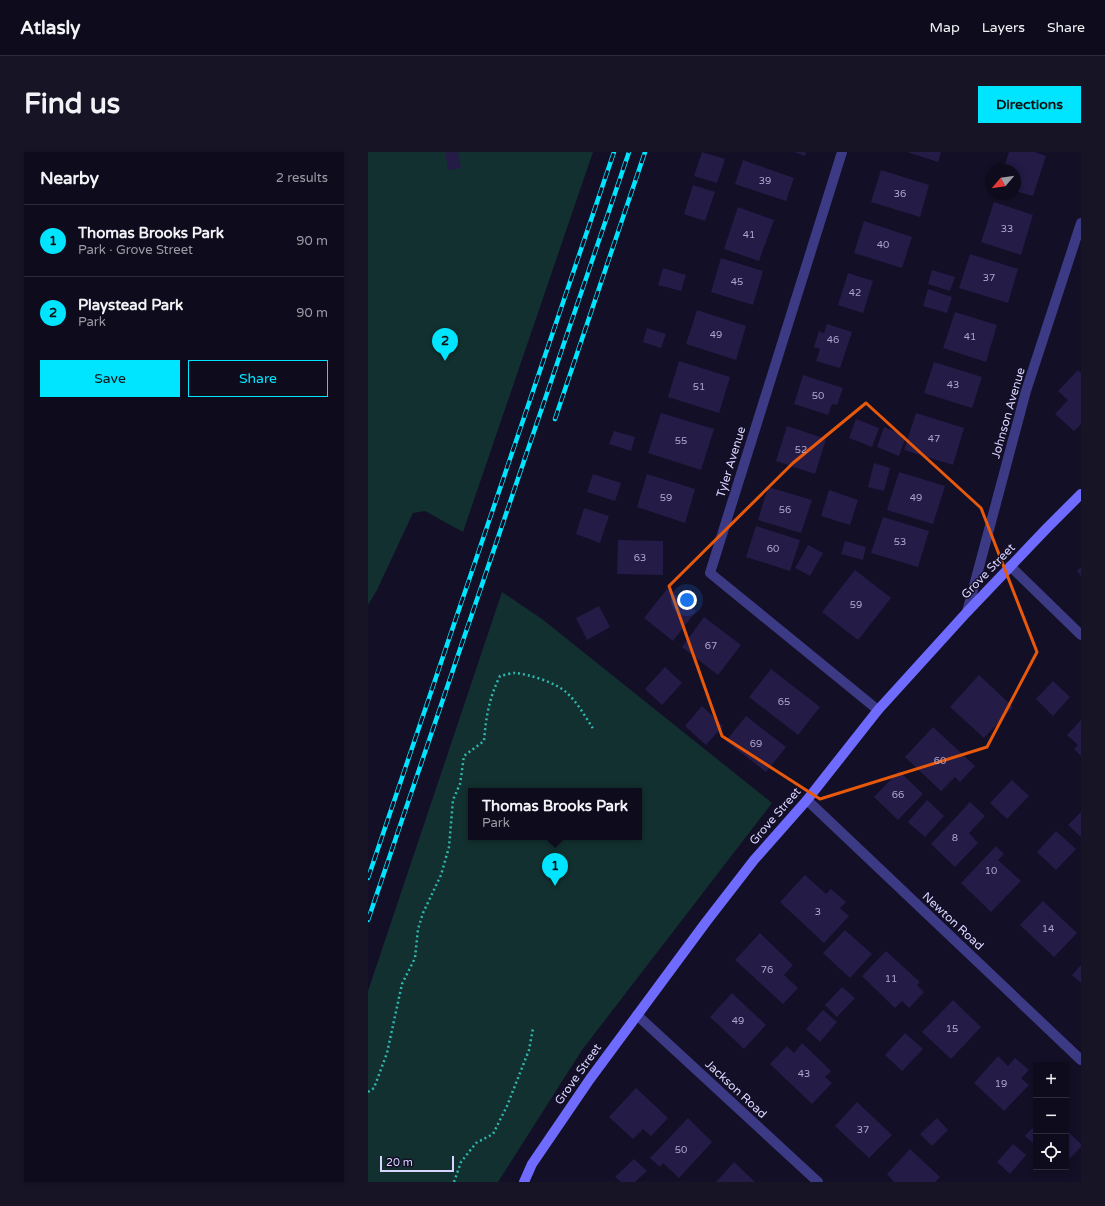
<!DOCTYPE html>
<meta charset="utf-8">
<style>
body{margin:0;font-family:"Varela Round",sans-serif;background:#171425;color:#f1f3f6}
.controls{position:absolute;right:12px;bottom:12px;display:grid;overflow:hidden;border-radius:0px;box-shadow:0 2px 6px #0003}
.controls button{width:36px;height:36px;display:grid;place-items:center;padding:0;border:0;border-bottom:1px solid #2e2b3b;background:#0e0b1c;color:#f1f3f6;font:20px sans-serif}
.compass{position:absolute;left:617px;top:12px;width:36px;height:36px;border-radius:50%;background:#0e0b1c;box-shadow:0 2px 6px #0003;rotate:241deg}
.scale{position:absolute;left:12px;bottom:10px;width:74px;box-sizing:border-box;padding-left:4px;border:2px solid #d9d4ff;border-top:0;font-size:11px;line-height:14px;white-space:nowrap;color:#d9d4ff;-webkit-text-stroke:3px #130f26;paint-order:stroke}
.you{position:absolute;left:319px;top:448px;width:14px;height:14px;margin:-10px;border:3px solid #fff;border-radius:50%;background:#1a73e8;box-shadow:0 0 0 6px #1a73e833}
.badge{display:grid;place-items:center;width:26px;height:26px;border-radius:50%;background:#00e5ff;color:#111;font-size:13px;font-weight:700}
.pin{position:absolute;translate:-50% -33px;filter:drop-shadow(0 1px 2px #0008)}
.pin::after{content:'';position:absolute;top:21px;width:14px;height:12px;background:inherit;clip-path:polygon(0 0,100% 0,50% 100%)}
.popup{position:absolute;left:100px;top:636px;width:174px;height:52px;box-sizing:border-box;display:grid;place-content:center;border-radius:0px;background:#0e0b1c;filter:drop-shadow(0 1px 3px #0005);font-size:13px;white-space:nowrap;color:#9b9ba3}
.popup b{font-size:15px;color:#f1f3f6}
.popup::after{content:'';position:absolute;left:50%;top:100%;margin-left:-8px;border:8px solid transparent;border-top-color:#0e0b1c}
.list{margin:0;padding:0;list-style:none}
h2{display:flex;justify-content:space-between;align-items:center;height:52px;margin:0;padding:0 16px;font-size:17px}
h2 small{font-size:13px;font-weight:400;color:#9b9ba3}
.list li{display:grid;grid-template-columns:26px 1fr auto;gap:12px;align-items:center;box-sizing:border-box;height:72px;padding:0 16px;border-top:1px solid #2e2b3b}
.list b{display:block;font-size:15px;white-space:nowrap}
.list p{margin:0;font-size:13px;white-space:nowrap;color:#9b9ba3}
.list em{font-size:13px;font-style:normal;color:#9b9ba3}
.actions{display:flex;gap:8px;padding:12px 16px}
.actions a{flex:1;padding:9px 0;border:1px solid #00e5ff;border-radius:0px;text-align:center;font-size:14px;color:#00e5ff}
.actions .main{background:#00e5ff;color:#111}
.icon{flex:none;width:22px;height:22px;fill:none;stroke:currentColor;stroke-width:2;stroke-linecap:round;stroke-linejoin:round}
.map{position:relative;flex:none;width:713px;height:1030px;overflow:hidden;border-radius:0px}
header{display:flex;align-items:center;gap:24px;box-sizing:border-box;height:56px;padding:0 20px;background:#0e0b1c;border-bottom:1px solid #2e2b3b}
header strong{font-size:19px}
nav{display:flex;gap:22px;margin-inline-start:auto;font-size:14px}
.intro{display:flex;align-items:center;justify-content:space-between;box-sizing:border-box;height:96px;padding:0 24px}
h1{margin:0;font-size:28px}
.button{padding:10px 18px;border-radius:0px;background:#00e5ff;color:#111;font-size:14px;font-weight:700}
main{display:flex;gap:24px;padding:0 24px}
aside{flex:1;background:#0e0b1c;border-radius:0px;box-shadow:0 2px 6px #0003}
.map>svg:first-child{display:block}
</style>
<header>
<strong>Atlasly</strong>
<nav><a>Map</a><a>Layers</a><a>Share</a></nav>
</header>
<div class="intro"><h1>Find us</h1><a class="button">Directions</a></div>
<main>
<aside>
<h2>Nearby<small>2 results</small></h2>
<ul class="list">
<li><span class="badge">1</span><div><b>Thomas Brooks Park</b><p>Park · Grove Street</p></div><em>90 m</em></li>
<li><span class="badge">2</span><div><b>Playstead Park</b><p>Park</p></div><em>90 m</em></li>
</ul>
<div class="actions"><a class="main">Save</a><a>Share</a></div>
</aside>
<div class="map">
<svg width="713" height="1030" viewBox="0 0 713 1030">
<rect width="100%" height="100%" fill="#130f26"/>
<g fill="#12302f" fill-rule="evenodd">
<path d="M 0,0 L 225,0 L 95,380 L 57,359 L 45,361 L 9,438 L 0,453 Z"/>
<path d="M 134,440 L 174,467 L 404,651 L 214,898 L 130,1030 L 0,1030 L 0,839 ZM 103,639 L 271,639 L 271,685 L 103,685 Z"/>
</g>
<g fill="#241b47">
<path d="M 77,0 L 90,0 L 93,16 L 80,18 Z"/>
<path d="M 334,0 L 357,7 L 349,31 L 326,24 Z"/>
<path d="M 426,0 L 438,0 L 437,4 Z"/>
<path d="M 539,0 L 573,0 L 570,10 Z"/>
<path d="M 641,0 L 667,0 L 678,4 L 665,44 L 647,39 L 647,18 L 635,18 Z"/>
<path d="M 375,8 L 426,26 L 418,49 L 367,32 Z"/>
<path d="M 513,18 L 561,33 L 552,65 L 503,50 Z"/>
<path d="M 325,33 L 347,40 L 337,69 L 316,62 Z"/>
<path d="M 626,50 L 665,63 L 653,103 L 613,90 Z"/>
<path d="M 370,55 L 406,68 L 391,109 L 356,97 Z"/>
<path d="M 496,69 L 544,85 L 534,116 L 486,101 Z"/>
<path d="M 602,102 L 650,117 L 640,151 L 591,136 Z"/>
<path d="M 353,106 L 395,119 L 385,153 L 343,140 Z"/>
<path d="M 295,116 L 318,123 L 313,139 L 290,133 Z"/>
<path d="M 564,118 L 587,125 L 582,139 L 560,132 Z"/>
<path d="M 480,121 L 505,129 L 495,161 L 470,153 Z"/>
<path d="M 560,137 L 584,145 L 579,161 L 555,154 Z"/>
<path d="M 329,158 L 378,174 L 368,208 L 318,192 Z"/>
<path d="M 587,160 L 629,173 L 618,210 L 575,196 Z"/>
<path d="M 459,172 L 484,180 L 472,216 L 448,209 L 452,197 L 446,195 L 451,179 L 456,181 Z"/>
<path d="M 279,176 L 298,182 L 293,196 L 275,190 Z"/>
<path d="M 311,209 L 362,225 L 351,261 L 300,245 Z"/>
<path d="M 566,210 L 614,225 L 604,256 L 556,241 Z"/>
<path d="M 710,218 L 713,221 L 713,272 L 706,279 L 687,262 L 700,248 L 690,239 Z"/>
<path d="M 435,223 L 475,236 L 469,253 L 464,252 L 460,263 L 426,252 Z"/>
<path d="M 293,261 L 346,277 L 333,318 L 280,301 Z"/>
<path d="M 548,261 L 596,276 L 585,313 L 536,298 Z"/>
<path d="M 488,267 L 511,276 L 504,295 L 481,286 Z"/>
<path d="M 419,274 L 458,287 L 447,322 L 408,309 Z"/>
<path d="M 516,275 L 538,284 L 531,304 L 509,295 Z"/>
<path d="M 246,279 L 267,285 L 263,299 L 241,292 Z"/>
<path d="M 506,311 L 522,316 L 516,339 L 500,335 Z"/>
<path d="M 531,320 L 577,334 L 565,372 L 519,358 Z"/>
<path d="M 225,322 L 253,331 L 247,349 L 219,340 Z"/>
<path d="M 279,322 L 327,337 L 317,371 L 269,355 Z"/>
<path d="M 400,335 L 444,348 L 433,381 L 390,368 Z"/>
<path d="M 461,338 L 490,348 L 482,373 L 453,364 Z"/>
<path d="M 216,356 L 241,364 L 232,391 L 208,382 Z"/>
<path d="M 515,365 L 561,379 L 550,415 L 503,401 Z"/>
<path d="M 388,374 L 432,388 L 422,419 L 378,405 Z"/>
<path d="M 250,388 L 295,389 L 295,423 L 249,422 Z"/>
<path d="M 477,389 L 498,395 L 495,408 L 473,402 Z"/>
<path d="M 440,393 L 455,401 L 442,424 L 427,416 Z"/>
<path d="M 713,415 L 713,424 L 709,419 Z"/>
<path d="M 487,418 L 523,446 L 490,488 L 454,460 Z"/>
<path d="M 299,437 L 328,459 L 305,489 L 276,466 Z"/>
<path d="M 231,454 L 242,475 L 219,488 L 208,466 Z"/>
<path d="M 336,465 L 373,493 L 350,523 L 314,495 Z"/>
<path d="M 297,515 L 314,531 L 294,553 L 277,537 Z"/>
<path d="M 403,517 L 452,555 L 430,583 L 381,545 Z"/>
<path d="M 611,523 L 645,555 L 616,586 L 582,555 Z"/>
<path d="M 685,529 L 702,545 L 685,564 L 668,547 Z"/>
<path d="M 334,554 L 355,574 L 338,593 L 317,574 Z"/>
<path d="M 378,564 L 418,595 L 398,620 L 358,589 Z"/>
<path d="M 713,568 L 713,604 L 706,597 L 710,593 L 699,583 Z"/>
<path d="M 565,575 L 607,614 L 592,630 L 587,625 L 573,639 L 537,605 Z"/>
<path d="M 531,619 L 555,642 L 530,668 L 506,645 Z"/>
<path d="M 644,628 L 661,644 L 639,667 L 622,651 Z"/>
<path d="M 559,648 L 576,664 L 557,685 L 540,670 Z"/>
<path d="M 602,650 L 617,664 L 601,681 L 610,691 L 587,715 L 563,692 Z"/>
<path d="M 713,660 L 713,685 L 700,673 Z"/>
<path d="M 688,679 L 708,697 L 688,718 L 669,700 Z"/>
<path d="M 628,694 L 636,702 L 630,708 L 653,729 L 623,760 L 593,731 Z"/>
<path d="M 437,723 L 458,742 L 463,737 L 478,750 L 472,756 L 481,764 L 456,791 L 412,750 Z"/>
<path d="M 675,749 L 709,781 L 686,805 L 652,773 Z"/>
<path d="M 477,778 L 504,802 L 482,826 L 455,801 Z"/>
<path d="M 392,781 L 425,813 L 416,823 L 430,836 L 415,852 L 367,808 Z"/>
<path d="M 518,799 L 552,830 L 549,833 L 556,840 L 541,856 L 534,849 L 527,856 L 494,824 Z"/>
<path d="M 713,813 L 713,831 L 704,823 Z"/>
<path d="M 474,835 L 487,846 L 469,865 L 457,853 Z"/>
<path d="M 364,841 L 398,873 L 376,897 L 342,865 Z"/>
<path d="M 585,848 L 613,875 L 583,907 L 554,880 Z"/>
<path d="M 455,858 L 469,870 L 452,890 L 438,877 Z"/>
<path d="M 537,881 L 555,897 L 534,919 L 517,903 Z"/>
<path d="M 434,891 L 463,919 L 457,925 L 464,931 L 444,952 L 402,912 L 419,894 L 426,901 Z"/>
<path d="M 630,904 L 640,914 L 647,906 L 661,918 L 653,926 L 661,933 L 636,959 L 606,931 Z"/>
<path d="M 268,936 L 300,966 L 283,984 L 275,977 L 265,987 L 241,965 Z"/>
<path d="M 489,950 L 524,983 L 501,1006 L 467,974 Z"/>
<path d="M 320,966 L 344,990 L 311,1026 L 295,1011 L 292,1015 L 282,1006 Z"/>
<path d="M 569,966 L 580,978 L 564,994 L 552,982 Z"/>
<path d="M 668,972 L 668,994 L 657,984 Z"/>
<path d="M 698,978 L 713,992 L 713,995 L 698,1010 Z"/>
<path d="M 645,992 L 658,1003 L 642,1022 L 629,1010 Z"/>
<path d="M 542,997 L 572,1025 L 567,1030 L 526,1030 L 519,1022 Z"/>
<path d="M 266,1007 L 279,1019 L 267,1030 L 253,1030 L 247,1025 Z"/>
<path d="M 366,1010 L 387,1030 L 348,1030 Z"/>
</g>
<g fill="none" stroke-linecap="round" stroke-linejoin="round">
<g stroke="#2fb8b0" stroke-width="2.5" stroke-dasharray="2 3" stroke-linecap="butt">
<path d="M 0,940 L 6,936 L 19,901 L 34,832 L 47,806 L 50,777 L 55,761 L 73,723 L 81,695 L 85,648 L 92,632 L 96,604 L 116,589 C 118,565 121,546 132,524 C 137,523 143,521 147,521 C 161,522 189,531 199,541 C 210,551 218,566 226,578"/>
<path d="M 86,1030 L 93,1010 L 108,991 L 125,982 L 139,954 L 161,898 L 165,876"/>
</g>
<g stroke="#3d3a85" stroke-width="10">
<path d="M 474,0 L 342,421 L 510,558"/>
<path d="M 642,414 L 713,483"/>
<path d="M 599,460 L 658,239 L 713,71"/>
<path d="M 439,648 L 713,908"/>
<path d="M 269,863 L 450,1030"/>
</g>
<path stroke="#6f6bff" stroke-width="10" d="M 156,1030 L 164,1012 L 222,927 L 338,770 L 386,708 L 439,648 L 510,558 L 599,460 L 679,376 L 713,342"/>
<g stroke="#00e5ff" stroke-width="4.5">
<g id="rail">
<path d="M 187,267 L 277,0"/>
<path d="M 0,726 L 246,0"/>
<path d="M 0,768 L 261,0"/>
</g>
</g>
<use href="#rail" stroke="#130f26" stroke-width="3" stroke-dasharray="9" stroke-linecap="butt"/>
</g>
<path fill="none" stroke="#e8590c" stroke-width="3" stroke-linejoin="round" d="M 498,251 L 613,356 L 669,500 L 619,595 L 452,647 L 354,584 L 301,434 L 425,311 Z"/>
<g text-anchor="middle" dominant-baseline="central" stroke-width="3" stroke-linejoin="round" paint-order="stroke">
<g font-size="10" fill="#aca6d1">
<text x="397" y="29">39</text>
<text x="532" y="42">36</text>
<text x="639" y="77">33</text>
<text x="381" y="83">41</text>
<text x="515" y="93">40</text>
<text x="621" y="126">37</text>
<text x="369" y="130">45</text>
<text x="487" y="141">42</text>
<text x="348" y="183">49</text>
<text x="602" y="185">41</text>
<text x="465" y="188">46</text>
<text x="585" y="233">43</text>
<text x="331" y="235">51</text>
<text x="450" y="244">50</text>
<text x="566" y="287">47</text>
<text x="313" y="289">55</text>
<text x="433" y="298">52</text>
<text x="298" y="346">59</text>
<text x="548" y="346">49</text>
<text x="417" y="358">56</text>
<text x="532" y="390">53</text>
<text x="405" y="397">60</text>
<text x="272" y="406">63</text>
<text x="488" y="453">59</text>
<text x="343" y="494">67</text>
<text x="416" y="550">65</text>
<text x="388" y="592">69</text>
<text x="572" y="609">60</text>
<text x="530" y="643">66</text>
<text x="587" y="686">8</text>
<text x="623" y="719">10</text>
<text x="450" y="760">3</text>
<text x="680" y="777">14</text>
<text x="399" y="818">76</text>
<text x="523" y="827">11</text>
<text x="370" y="869">49</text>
<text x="584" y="877">15</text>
<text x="436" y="922">43</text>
<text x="633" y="932">19</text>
<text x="495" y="978">37</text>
<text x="313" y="998">50</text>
</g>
<g font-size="12" fill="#d9d4ff" stroke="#130f26">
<text transform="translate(640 261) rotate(-74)">Johnson Avenue</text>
<text transform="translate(363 310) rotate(-73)">Tyler Avenue</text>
<text transform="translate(620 419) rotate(-46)">Grove Street</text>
<text transform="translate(407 664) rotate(-49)">Grove Street</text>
<text transform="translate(585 769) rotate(43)">Newton Road</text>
<text transform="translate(210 922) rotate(-55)">Grove Street</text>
<text transform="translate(368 937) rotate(43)">Jackson Road</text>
</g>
</g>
</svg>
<div class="controls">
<button>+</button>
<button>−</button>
<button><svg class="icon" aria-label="locate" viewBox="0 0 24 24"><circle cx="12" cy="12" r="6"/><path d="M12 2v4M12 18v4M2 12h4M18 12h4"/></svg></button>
</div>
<svg class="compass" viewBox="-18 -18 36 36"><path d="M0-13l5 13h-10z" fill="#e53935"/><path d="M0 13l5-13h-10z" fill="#9b9ba3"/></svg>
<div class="scale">20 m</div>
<div class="you"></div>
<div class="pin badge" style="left:187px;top:734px">1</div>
<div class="popup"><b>Thomas Brooks Park</b>Park</div>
<div class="pin badge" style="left:77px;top:209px">2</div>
</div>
</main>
